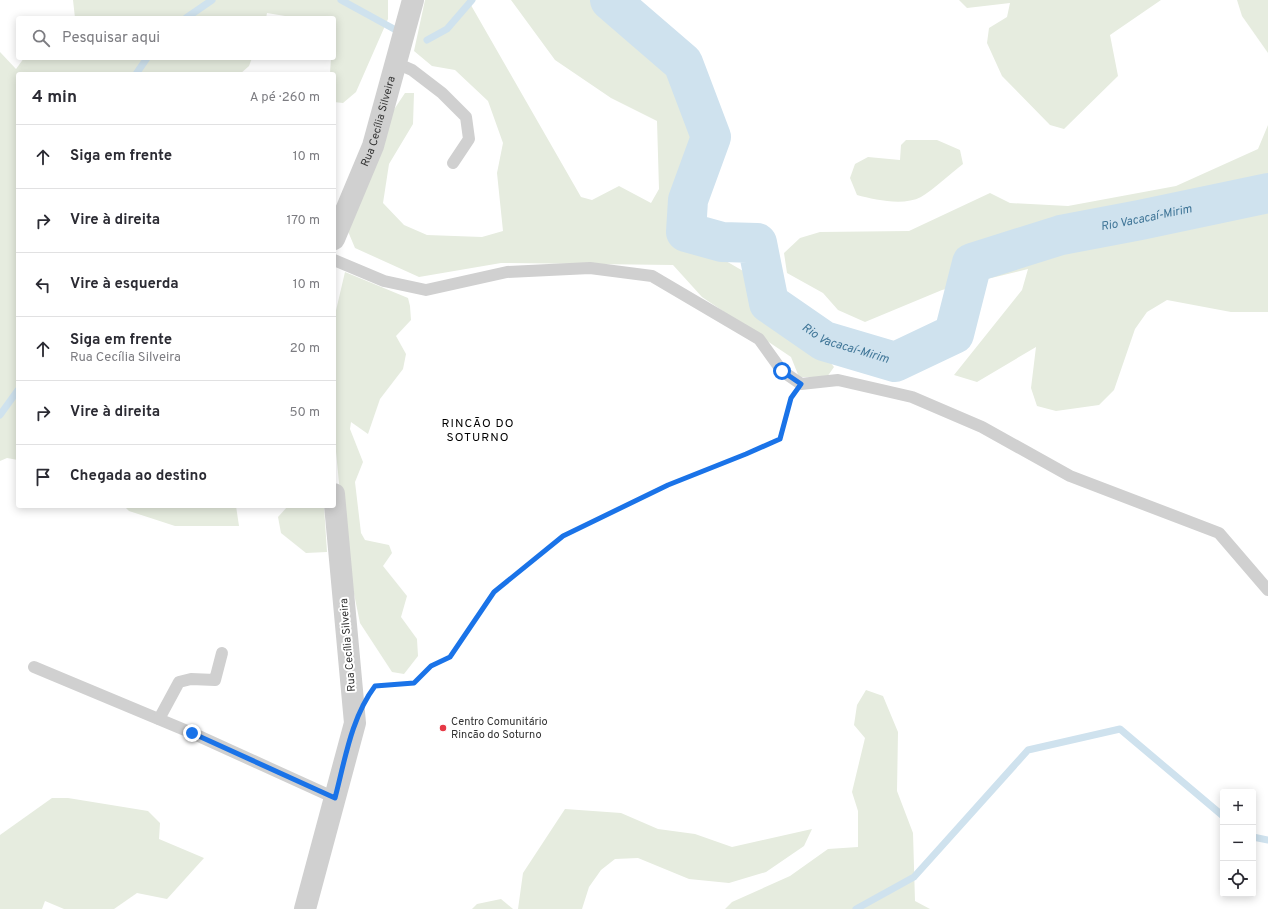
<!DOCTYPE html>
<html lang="pt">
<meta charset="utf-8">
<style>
body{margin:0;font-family:Overpass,sans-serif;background:#f2f2f3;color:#2b2b33}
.controls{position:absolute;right:12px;bottom:12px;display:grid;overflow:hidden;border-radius:4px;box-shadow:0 2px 10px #0003}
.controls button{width:36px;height:36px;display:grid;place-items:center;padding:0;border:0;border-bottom:1px solid #e1e1e2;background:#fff;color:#2b2b33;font:20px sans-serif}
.stop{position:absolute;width:12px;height:12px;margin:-9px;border:3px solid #1a73e8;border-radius:50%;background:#fff}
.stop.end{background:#1a73e8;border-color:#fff;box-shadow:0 1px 4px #0008}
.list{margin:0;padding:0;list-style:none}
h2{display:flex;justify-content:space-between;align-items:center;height:52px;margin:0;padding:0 16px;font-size:17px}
h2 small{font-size:13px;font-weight:400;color:#7c7c81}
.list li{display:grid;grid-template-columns:26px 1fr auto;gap:12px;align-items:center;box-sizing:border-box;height:64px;padding:0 16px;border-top:1px solid #e1e1e2}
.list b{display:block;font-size:15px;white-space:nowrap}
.list p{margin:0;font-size:13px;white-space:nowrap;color:#7c7c81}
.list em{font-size:13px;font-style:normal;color:#7c7c81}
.icon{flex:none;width:22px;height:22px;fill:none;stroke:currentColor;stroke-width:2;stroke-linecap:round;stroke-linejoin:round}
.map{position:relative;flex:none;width:1268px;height:909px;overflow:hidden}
.search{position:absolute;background:#fff;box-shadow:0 2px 10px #0003;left:16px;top:16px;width:320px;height:44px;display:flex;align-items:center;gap:10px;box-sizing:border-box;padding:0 14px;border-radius:4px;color:#7c7c81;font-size:15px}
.panel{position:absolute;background:#fff;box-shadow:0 2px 10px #0003;left:16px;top:72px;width:320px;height:436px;border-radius:4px}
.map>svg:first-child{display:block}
</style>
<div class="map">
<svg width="1268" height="909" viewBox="0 0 1268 909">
<rect width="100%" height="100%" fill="#fff"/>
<g fill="#e6ecdf">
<path d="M 73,0 L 388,0 L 388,19 L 356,92 L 343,103 L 334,102 L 334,74 L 330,74 L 331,58 L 334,58 L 334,18 L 297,18 L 267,13 L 266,18 L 75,18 Z"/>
<path d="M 425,0 L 468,0 L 581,197 L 592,200 L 619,186 L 651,203 L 659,189 L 657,121 L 611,98 L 555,60 L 511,0 L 602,0 L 658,48 L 684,88 L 698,126 L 677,202 L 676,232 L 750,275 L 761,310 L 825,356 L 834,367 L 827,377 L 799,377 L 791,357 L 702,297 L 673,265 L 501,263 L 419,277 L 355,248 L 347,229 L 383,126 L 405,93 L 414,93 L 413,124 L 389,164 L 383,203 L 404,225 L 427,235 L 482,237 L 503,231 L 497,173 L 503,143 L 488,101 L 455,70 L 432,66 L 414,51 Z"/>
<path d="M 959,0 L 1161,0 L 1110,35 L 1118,76 L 1064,129 L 1050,125 L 1002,76 L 987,43 L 989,28 L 1007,17 L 1010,3 L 967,8 Z"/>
<path d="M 1237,0 L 1268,0 L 1268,53 L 1242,16 Z"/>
<path d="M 0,52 L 16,69 L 24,58 L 252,58 L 249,66 L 240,74 L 18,74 L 18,460 L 7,458 L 0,461 Z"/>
<path d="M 1268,125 L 1268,312 L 1231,312 L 1167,300 L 1147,312 L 1135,329 L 1114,390 L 1099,405 L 1056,411 L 1037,406 L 1031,388 L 1036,347 L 977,382 L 954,375 L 1022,290 L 1028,269 L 942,290 L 865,322 L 838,310 L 823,293 L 787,273 L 784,253 L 800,238 L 820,232 L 909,231 L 990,193 L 1010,203 L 1068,206 L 1176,186 L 1258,149 Z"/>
<path d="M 906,140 L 937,140 L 960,150 L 963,164 C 950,174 934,189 921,197 C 904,206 875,200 857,195 L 850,178 L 855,164 L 868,157 L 900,160 L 901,145 Z"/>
<path d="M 345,272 L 408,298 L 410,306 L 411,320 L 396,336 L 406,354 L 403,369 L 380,399 L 368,434 L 351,422 L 350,429 L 363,462 L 355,482 L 361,533 L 365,540 L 389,545 L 392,553 L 383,566 L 407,596 L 401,617 L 417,639 L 418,656 L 404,674 L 392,672 L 360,623 L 346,555 L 334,431 L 334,319 Z"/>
<path d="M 124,506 L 236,506 L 239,526 L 175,526 L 129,511 Z"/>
<path d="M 288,506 L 324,506 L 327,552 L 306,553 L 281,533 L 278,517 Z"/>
<path d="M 866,690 L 883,696 L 898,732 L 897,791 L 913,833 L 915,901 L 930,909 L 725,909 L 732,902 L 790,876 L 828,849 L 858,847 L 858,811 L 852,792 L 865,738 L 854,725 L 857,705 Z"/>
<path d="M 52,798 L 68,798 L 148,811 L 160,823 L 159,839 L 204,858 L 167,899 L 137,893 L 114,909 L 64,909 L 45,901 L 42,909 L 0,909 L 0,835 Z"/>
<path d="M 565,809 L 621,813 L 658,829 L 695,834 L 732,847 L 812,829 L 804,846 L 766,872 L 729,883 L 689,879 L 638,858 L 615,859 L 601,870 L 589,887 L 582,909 L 518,909 L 523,873 Z"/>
<path d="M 501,899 L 513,909 L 472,909 L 477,904 Z"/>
</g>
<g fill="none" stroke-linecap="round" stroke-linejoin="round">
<g stroke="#cfe2ee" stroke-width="7">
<path d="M 341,0 L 394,29"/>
<path d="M 186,18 L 212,0"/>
<path d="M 427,40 L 447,29 L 472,0"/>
<path d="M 136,74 L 147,58"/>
<path d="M 0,415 L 18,390"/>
<path d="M 1253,837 L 1268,840"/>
<path d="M 856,909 L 914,877 L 1028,750 L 1120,729 L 1223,816"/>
</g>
<path stroke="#cfe2ee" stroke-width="40" id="s1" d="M 610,0 L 683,63 L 711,137 L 688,200 L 686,232 L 722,242 L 757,243 L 769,303 L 824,341 L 895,362 L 954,334 L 972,263 L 1061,235 L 1140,220 L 1268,193"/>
<path stroke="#cdcdcd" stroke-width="2.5" stroke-dasharray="2 2" stroke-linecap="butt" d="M 374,687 L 375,686 L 414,683 L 431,665 L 450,657 L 494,592 L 563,536 L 668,485 L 746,454 L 779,439 L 791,397"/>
<g stroke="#d0d0d0" stroke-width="12">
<path d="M 396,63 L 412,70 L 442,93 L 466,117 L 469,139 L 453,163"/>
<path d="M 334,260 L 384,281 L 426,290 L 507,272 L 590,268 L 652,276 L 759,339 L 782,371 L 801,384 L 838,380 L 912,397 L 982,427 L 1070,476 L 1219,533 L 1268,590"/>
<path d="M 34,667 L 192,733 L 335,798"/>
<path d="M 159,719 L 179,682 L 191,679 L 215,680 L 222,653"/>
</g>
<g stroke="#d0d0d0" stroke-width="22">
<path id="s2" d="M 334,239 L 373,146 L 413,0"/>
<path d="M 305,909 L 355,723 L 334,494"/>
</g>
</g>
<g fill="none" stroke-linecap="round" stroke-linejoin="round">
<path stroke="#1a73e8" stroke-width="5" d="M 192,733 L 335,798 C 345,760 351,718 375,686 L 414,683 L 431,666 L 450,657 L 494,592 L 563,536 L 668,485 L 746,454 L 780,439 L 791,398 L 801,384 L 782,371"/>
</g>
<circle fill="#e63946" stroke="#fff" stroke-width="1.5" cx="443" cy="728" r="4"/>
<g text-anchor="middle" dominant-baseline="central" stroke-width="4" stroke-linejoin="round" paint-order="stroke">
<g font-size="11" fill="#333" stroke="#fff">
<text stroke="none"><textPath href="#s2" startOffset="126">Rua Cecília Silveira</textPath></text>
<text transform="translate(348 645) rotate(-95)">Rua Cecília Silveira</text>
</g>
<g font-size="11" fill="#333" stroke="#fff" text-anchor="start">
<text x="451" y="722">Centro Comunitário<tspan x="451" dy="13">Rincão do Soturno</tspan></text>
</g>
<g font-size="12" font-style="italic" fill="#3f7597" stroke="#fff">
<text stroke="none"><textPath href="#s1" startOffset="868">Rio Vacacaí-Mirim</textPath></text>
<text stroke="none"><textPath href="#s1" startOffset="496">Rio Vacacaí-Mirim</textPath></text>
</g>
<g font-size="12" letter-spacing="1" fill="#000" stroke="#fff">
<text x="478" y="424">RINCÃO DO<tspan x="478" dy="14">SOTURNO</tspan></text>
</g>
</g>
</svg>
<div class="controls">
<button>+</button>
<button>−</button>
<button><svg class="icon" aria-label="locate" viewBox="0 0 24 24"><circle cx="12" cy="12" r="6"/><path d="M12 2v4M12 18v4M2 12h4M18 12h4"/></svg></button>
</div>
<div class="stop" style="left:782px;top:371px"></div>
<div class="stop end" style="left:192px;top:733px"></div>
<div class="search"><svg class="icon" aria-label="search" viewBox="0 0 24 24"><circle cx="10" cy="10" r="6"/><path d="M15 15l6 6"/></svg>Pesquisar aqui</div>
<section class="panel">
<h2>4 min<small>A pé · 260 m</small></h2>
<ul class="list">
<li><svg class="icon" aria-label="ahead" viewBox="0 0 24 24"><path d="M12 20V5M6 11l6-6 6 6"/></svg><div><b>Siga em frente</b></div><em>10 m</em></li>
<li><svg class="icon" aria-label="right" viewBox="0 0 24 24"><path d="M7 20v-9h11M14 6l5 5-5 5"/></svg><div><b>Vire à direita</b></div><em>170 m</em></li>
<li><svg class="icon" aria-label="left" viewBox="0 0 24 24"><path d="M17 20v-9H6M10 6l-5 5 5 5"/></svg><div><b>Vire à esquerda</b></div><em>10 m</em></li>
<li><svg class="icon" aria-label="ahead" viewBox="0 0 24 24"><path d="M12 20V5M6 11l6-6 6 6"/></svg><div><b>Siga em frente</b><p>Rua Cecília Silveira</p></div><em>20 m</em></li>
<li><svg class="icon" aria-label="right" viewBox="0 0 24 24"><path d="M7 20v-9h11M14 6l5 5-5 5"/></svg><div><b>Vire à direita</b></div><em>50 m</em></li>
<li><svg class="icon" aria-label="arrive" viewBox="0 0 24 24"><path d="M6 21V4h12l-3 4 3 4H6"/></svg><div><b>Chegada ao destino</b></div></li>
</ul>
</section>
</div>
